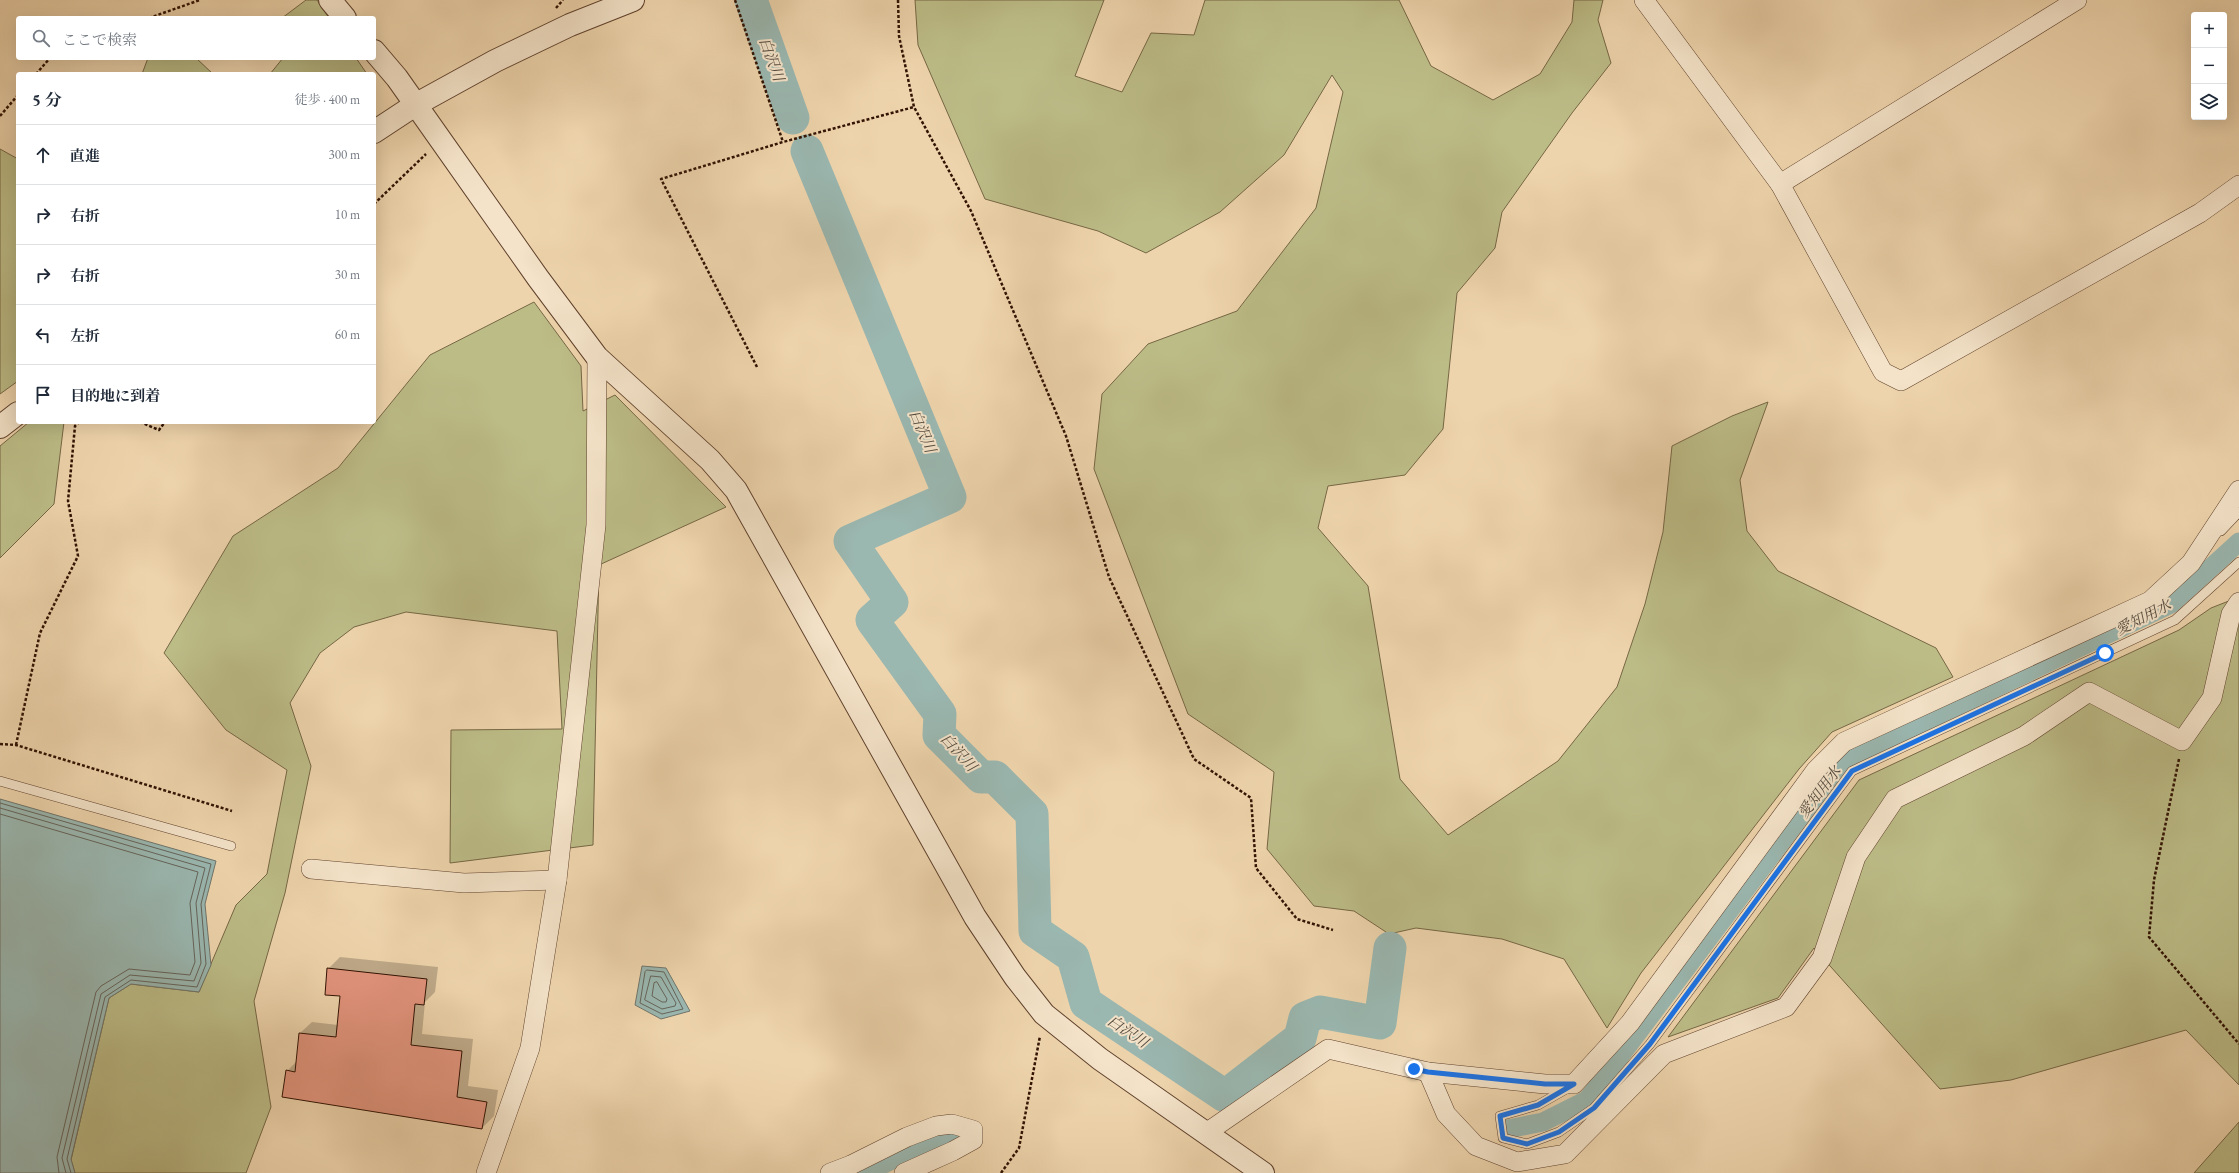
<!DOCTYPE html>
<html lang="ja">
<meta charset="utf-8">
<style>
body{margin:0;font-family:"EB Garamond","Noto Serif JP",serif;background:#f2f2f3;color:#1f2937}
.controls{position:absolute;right:12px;top:12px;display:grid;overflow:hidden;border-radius:4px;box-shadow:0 4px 16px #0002}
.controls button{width:36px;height:36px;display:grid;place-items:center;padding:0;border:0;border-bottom:1px solid #e0e1e3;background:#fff;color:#1f2937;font:20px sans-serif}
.stop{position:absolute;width:12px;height:12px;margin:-9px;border:3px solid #1a73e8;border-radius:50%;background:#fff}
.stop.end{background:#1a73e8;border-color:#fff;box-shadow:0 1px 4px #0008}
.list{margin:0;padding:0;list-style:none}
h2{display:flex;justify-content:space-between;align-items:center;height:52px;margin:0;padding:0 16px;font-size:17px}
h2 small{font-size:13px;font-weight:400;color:#747a83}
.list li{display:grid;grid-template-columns:26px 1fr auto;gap:12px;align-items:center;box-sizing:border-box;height:60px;padding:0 16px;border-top:1px solid #e0e1e3}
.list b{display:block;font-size:15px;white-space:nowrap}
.list em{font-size:13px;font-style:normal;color:#747a83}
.icon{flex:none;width:22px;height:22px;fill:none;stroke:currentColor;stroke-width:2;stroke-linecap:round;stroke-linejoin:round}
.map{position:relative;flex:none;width:2239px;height:1173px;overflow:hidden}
.search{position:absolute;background:#fff;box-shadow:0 4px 16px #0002;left:16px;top:16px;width:360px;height:44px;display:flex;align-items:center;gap:10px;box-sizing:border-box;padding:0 14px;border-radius:4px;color:#747a83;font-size:15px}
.panel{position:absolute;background:#fff;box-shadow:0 4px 16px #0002;left:16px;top:72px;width:360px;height:352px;border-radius:4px}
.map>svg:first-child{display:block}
</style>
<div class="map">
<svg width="2239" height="1173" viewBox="0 0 2239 1173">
<rect width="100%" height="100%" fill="#eed4ac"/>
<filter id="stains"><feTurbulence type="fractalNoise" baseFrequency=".005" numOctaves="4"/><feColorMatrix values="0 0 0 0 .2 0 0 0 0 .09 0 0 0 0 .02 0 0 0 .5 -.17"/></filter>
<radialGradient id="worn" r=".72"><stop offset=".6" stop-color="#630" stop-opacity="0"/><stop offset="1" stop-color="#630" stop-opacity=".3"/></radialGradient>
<g fill="#bcbc87" stroke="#766745">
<path d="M 306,0 L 317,0 L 329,18 L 282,18 Z"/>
<path d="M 915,0 L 1104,0 L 1075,76 L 1122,92 L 1151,33 L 1194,35 L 1205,0 L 1399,0 L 1431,66 L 1493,100 L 1540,74 L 1572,22 L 1574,0 L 1603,0 L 1598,20 L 1611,63 L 1572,113 L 1502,212 L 1495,248 L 1457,293 L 1443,429 L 1405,475 L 1328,486 L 1318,528 L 1368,586 L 1400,779 L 1448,835 L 1558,761 L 1617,687 L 1645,604 L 1663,532 L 1672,446 L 1732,416 L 1768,402 L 1740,480 L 1747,531 L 1778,571 L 1936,648 L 1953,677 L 1832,732 L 1799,769 L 1641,973 L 1607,1028 L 1564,959 L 1502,939 L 1416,928 L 1389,934 L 1354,911 L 1314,906 L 1267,849 L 1274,772 L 1188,714 L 1094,469 L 1102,394 L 1148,344 L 1237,311 L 1316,208 L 1343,92 L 1332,75 L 1284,155 L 1220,212 L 1146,253 L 1098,231 L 985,199 L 918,45 Z"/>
<path d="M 148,58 L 196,58 L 213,74 L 142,74 Z"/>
<path d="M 283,58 L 356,58 L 367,74 L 270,74 Z"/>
<path d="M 0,149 L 18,159 L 18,381 L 0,394 Z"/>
<path d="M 534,302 L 581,366 L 583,411 L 615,395 L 726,507 L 599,565 L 593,845 L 450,863 L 451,730 L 562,729 L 557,631 L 406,612 L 354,627 L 320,653 L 290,703 L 311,766 L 285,893 L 254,1001 L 271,1107 L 246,1173 L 75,1173 L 71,1160 L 109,998 L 131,984 L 199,992 L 236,905 L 267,874 L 287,770 L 226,730 L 164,653 L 233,536 L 338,468 L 430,355 Z"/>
<path d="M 29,422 L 64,422 L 54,504 L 0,558 L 0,446 Z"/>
<path d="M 2239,597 L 2239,1085 L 2186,1030 L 2011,1080 L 1940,1089 L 1814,948 L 1778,998 L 1668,1037 L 1859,780 L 2179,630 L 2211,608 Z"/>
<path d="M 2239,1122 L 2239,1173 L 2194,1173 Z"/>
</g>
<g fill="#9ab7b0" stroke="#70756b">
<path d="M 0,799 L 216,861 L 205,904 L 211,965 L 199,992 L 131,984 L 109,998 L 71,1159 L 75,1173 L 0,1173 Z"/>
<path d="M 642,966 L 666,968 L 690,1011 L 661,1019 L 635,1005 Z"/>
</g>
<path fill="#0003" d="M 340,957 L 438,967 L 435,992 L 425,1002 L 422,1034 L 473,1039 L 468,1086 L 498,1090 L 494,1116 L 482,1128 L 287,1071 L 298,1060 L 300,1033 L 312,1022 L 338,1025 L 341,995 L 328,969 Z"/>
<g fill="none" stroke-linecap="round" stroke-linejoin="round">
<g stroke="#66645a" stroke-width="1">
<path d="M 0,803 L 211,864 L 201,904 L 206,964 L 197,987 L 131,980 L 105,997 L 67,1159 L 71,1173"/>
<path d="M 0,808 L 205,868 L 196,903 L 201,963 L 194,981 L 130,975 L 101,994 L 62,1158 L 66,1173"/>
<path d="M 0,814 L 198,872 L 190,903 L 195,962 L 190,975 L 129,969 L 101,986 L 96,992 L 57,1157 L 59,1173"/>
<path d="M 647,970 L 664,972 L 683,1009 L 662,1014 L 640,1003 L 645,972 Z"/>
<path d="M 651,976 L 661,977 L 676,1003 L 675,1006 L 662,1009 L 645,1000 Z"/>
<path d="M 657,982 L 667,999 L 666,1002 L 662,1002 L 652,996 L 654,983 Z"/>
</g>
<g stroke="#9ab7b0" stroke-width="19">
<path d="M 1508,1129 L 1543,1122 L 1587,1100 L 1842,761 L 2171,604 L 2239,542"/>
<path d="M 865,1173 L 934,1140 L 968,1135"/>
</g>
<g stroke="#9ab7b0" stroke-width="33">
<path d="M 751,0 L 793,118"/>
<path d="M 807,151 L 950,497 L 850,541 L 892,602 L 872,620 L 940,714 L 939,735 L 981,777 L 995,777 L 1032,814 L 1035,931 L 1073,957 L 1086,1003 L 1225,1096 L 1300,1038 L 1305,1018 L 1320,1012 L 1380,1023 L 1390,948"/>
</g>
</g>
<path fill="#e2947d" stroke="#311203" d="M 327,968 L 427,979 L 424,1005 L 415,1004 L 411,1045 L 462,1051 L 457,1097 L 487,1102 L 482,1129 L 282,1097 L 286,1070 L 295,1072 L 299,1033 L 336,1037 L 340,996 L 325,995 Z"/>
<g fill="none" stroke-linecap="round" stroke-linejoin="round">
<g stroke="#60422d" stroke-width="10">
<g id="service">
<path d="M 2221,531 L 2239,512"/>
<path d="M 0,781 L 231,846"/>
<path d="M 1568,1088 L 1538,1105 L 1500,1116 L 1503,1138 L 1527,1144 L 1559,1132 L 1594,1108 L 1650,1044 L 1852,771 L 2175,620 L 2239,562"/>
</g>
</g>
<g stroke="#60422d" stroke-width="20">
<g id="minor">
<path d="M 1644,0 L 1780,184 L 1883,372 L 1901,381 L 2200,213 L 2239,185"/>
<path d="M 1780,184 L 2077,0"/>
<path d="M 311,869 L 464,883 L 557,880"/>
<path d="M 1428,1072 L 1446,1114 L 1476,1146 L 1517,1162 L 1565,1154 L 1664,1054 L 1786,1007 L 1822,958 L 1856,857 L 1895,799 L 2024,736 L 2089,692 L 2182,741 L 2212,698 L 2231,614 L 2239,602"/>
<path d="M 1206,1133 L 1328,1049 L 1428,1072 L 1545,1084 L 1574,1084 L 1630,1023 L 1816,770 L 1844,742 L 2150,601 L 2191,563 L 2239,490"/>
<path d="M 486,1173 L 530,1048 L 557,880 L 596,525 L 597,357"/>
<path d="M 830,1173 L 851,1165 L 907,1137 L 936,1126 L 952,1124 L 973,1130 L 973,1140 L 953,1151 L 904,1173"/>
</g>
</g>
<g stroke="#60422d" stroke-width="24">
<g id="tertiary">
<path d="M 330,0 L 345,18"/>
<path d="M 374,51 L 397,78 L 538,278 L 597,357 L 710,460 L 736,490 L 975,917 L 1015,977 L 1044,1014 L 1100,1059 L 1263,1173"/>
<path d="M 374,132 L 415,105 L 495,61 L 570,25 L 633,0"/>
<path d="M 0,427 L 18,413"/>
</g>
</g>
<g stroke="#311203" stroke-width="2.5" stroke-dasharray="3 2" stroke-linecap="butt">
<path d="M 735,0 L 783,142"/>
<path d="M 898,0 L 899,36 L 914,107 L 971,211 L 1066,436 L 1109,577 L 1194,759 L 1251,798 L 1256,868 L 1297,919 L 1333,930"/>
<path d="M 556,8 L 563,0"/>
<path d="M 149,18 L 200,0"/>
<path d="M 36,74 L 50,58"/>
<path d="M 0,116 L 18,95"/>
<path d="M 374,204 L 426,154"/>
<path d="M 757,367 L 661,179 L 783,142 L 914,107"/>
<path d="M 140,422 L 159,430 L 165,422"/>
<path d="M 0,744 L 16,745 L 232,811"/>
<path d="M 16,745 L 40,633 L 78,556 L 68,501 L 75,426 L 79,422"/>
<path d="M 2179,759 L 2154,880 L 2149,937 L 2239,1044"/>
<path d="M 1001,1173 L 1019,1148 L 1040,1036"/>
</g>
<use href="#service" stroke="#f4e3c9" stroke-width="9"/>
<use href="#minor" stroke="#f4e3c9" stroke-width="19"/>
<use href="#tertiary" stroke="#f4e3c9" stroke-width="22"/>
</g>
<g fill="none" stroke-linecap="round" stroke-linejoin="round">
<path stroke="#1a73e8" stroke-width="5" d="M 1414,1069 L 1428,1072 L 1545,1084 L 1574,1084 L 1538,1105 L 1500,1116 L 1503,1138 L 1527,1144 L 1559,1132 L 1594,1108 L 1650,1044 L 1852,771 L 2105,653"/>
</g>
<g text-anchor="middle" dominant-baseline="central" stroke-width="4" stroke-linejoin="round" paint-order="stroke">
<g font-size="15" font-style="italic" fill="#564c40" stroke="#f4e3c9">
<text transform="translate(772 59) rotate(70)">白沢川</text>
<text transform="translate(923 431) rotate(67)">白沢川</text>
<text transform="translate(2143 617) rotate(-27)">愛知用水</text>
<text transform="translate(959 752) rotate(48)">白沢川</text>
<text transform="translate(1819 792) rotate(-53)">愛知用水</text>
<text transform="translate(1128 1031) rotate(34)">白沢川</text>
</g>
</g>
<rect width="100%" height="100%" filter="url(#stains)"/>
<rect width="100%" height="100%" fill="url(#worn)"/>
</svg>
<div class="controls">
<button>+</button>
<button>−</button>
<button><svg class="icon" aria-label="layers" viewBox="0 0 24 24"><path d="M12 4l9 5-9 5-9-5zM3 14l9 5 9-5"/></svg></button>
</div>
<div class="stop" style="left:2105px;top:653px"></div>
<div class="stop end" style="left:1414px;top:1069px"></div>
<div class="search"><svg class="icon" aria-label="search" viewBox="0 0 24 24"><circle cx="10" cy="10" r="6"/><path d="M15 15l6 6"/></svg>ここで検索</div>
<section class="panel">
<h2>5 分<small>徒歩 · 400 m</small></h2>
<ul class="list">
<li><svg class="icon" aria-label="ahead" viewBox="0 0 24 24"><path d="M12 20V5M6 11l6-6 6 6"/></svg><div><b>直進</b></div><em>300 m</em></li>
<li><svg class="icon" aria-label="right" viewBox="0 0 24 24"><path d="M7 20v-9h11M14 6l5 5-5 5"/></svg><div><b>右折</b></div><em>10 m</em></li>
<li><svg class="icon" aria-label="right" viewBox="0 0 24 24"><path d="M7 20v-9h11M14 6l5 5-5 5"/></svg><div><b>右折</b></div><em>30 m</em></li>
<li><svg class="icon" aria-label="left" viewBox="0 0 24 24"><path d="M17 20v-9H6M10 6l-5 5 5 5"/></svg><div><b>左折</b></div><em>60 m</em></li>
<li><svg class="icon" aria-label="arrive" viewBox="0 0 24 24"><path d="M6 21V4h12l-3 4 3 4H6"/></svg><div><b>目的地に到着</b></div></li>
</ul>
</section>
</div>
